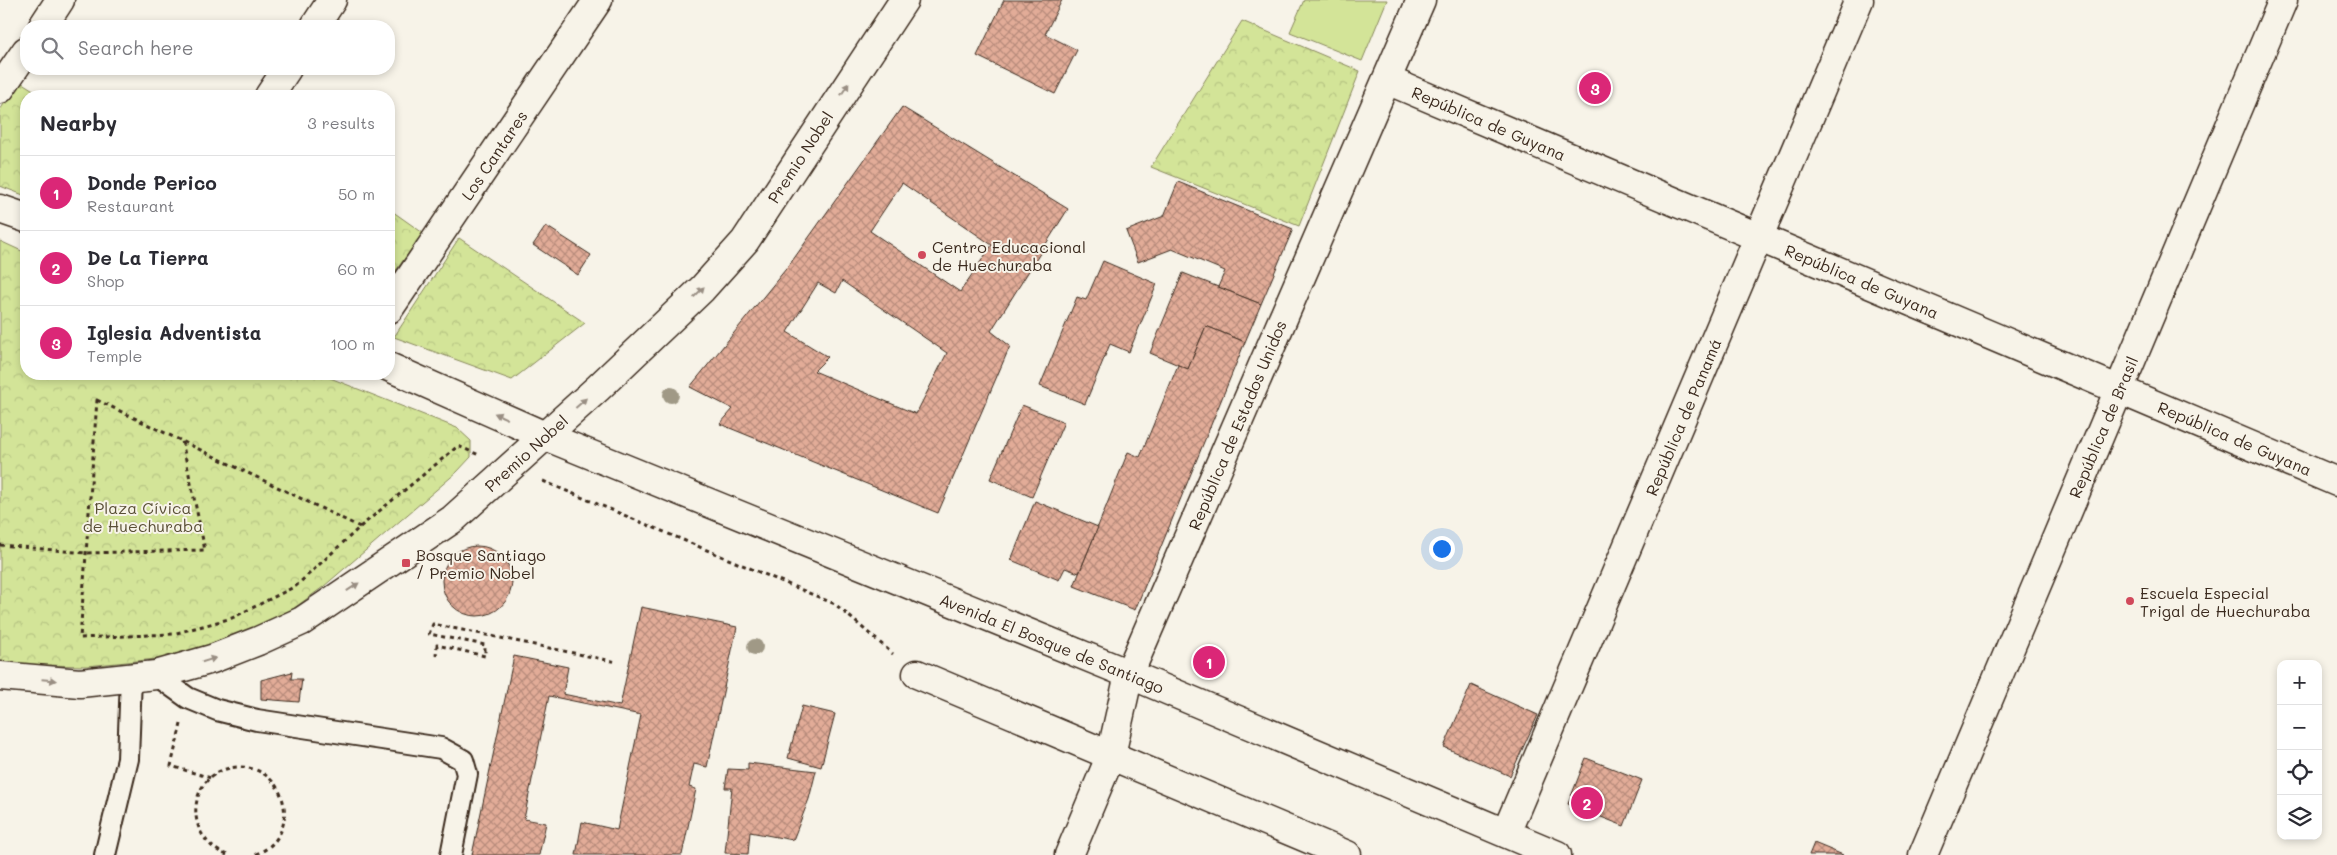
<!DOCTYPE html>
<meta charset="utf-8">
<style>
body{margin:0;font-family:Mali,sans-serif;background:#f7f7f7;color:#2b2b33}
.controls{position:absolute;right:15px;bottom:15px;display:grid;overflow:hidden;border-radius:10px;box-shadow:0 2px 8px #0003}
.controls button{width:45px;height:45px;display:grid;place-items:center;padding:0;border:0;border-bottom:1px solid #e1e1e2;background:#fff;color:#2b2b33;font:25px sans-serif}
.you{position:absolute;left:1441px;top:548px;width:18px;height:18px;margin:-12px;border:4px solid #fff;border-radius:50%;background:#1a73e8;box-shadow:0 0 0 8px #1a73e833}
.badge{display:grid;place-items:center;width:32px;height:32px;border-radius:50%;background:#db2777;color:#fff;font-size:16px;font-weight:700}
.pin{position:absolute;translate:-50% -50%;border:2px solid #fff;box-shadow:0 1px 5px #0006}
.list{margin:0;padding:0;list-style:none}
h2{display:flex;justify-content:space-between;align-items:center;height:65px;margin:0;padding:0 20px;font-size:21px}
h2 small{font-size:16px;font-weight:400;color:#7c7c81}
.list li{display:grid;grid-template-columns:32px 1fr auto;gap:15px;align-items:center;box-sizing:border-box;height:75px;padding:0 20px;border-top:1px solid #e1e1e2}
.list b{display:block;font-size:19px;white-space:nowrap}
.list p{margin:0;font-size:16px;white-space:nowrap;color:#7c7c81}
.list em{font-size:16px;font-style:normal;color:#7c7c81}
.icon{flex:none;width:28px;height:28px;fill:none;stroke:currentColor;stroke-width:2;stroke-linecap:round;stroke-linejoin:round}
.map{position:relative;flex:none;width:2337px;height:855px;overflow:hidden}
.search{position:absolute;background:#fff;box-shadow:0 2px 8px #0003;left:20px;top:20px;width:375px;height:55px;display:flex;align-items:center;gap:12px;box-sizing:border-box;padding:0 18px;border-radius:20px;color:#7c7c81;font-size:19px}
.panel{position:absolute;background:#fff;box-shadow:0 2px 8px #0003;left:20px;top:90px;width:375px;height:290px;border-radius:20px}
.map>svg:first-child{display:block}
</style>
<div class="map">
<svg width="2337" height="855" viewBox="0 0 2337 855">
<defs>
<pattern id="park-crowns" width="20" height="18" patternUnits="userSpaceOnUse" patternTransform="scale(1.25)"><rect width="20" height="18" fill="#d3e498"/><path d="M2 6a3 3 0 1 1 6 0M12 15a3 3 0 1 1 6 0" fill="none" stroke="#b6c483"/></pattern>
<pattern id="building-cross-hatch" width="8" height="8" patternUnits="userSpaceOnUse" patternTransform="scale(1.25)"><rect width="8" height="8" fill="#e2ac98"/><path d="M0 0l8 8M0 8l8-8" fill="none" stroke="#b88c7b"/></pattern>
</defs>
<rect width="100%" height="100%" fill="#f7f3e8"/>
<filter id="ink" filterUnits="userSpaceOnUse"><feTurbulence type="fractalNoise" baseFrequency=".02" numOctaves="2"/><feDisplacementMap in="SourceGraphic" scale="10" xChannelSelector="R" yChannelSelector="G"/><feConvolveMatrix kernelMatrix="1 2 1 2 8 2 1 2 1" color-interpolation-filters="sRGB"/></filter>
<g filter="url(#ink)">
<path fill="#d3e498" stroke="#87875b" d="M 1304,0 L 1387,0 L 1362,61 L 1290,32 Z"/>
<g fill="url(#park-crowns)" stroke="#87875b">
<path d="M 1242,21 L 1360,71 L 1299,226 L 1151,167 Z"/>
<path d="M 19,81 L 43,96 L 26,96 L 26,196 L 0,186 L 0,110 Z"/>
<path d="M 389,209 L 423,233 L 389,280 Z"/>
<path d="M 459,238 L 585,323 L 512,380 L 394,337 Z"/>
<path d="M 0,241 L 26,253 L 26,374 L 320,374 L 457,428 L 471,441 L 471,457 L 457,472 L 323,587 L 286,614 L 243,635 L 176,657 L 87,666 L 0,664 Z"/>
</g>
<g fill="url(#building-cross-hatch)" stroke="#3b2a1e" fill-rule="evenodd">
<path d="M 1004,0 L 1062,0 L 1045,34 L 1077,50 L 1055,94 L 977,56 Z"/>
<path d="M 902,107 L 1068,209 L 991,331 L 1010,346 L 938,513 L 720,424 L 733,409 L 690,387 L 790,264 ZM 902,183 L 992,245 L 960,292 L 870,231 ZM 842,281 L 947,353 L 916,414 L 814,371 L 828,357 L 787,332 L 818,283 L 836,293 Z"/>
<path d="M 1178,182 L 1293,229 L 1261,304 L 1218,287 L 1225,271 L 1172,249 L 1138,262 L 1126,231 L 1164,216 Z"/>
<path d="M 546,226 L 591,255 L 578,275 L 533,245 Z"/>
<path d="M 1103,261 L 1157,284 L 1129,352 L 1110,344 L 1085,404 L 1040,386 L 1077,297 L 1086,300 Z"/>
<path d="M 1183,273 L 1261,304 L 1245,342 L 1206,326 L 1188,369 L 1150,353 Z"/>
<path d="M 1206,326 L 1245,342 L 1135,610 L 1074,586 L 1128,452 L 1140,457 L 1178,365 L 1188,369 Z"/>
<path d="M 1022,405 L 1064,422 L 1032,497 L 990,479 Z"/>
<path d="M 1035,501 L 1098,527 L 1079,573 L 1065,568 L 1059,580 L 1011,560 Z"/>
<circle cx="477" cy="581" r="35"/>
<path d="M 641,607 L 737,627 L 707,767 L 694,764 L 689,787 L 696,789 L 682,855 L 576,855 L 582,822 L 617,830 L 641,715 L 549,696 L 524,819 L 546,823 L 539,855 L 472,855 L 514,656 L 568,667 L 563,694 L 620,706 Z"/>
<path d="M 292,672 L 291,679 L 302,679 L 299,702 L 261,699 L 261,680 Z"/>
<path d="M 1471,685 L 1538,715 L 1510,776 L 1444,747 Z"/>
<path d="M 802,706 L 835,714 L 821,767 L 788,758 Z"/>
<path d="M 1586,758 L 1642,780 L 1624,826 L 1568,804 Z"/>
<path d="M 748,763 L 816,771 L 809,799 L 793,840 L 750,832 L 748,854 L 725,853 L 732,788 L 725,788 L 728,769 L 748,770 Z"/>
<path d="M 1814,843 L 1843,855 L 1809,855 Z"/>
</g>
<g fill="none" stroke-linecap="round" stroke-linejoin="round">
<g stroke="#3b2a1e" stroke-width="24">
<g id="lane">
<path d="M 156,675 L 188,698 L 217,710 L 257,720 L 441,748 L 463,760 L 467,774 L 451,855"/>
<path d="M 105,855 L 128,759 L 131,677"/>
</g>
</g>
<g stroke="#3b2a1e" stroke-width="31">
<g id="street">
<path d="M 43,26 L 60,0"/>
<path d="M 315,26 L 332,0"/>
<path d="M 1387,80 L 2337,482"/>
<path d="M 0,89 L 26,51"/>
<path d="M 269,96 L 287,69"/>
<path d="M 389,309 L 598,0"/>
<path d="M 917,674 L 1347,855"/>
<path d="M 1506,833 L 1859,0"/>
<path d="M 1069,855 L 1111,755 L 1129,674 L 1421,0"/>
<path d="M 1923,855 L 2283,0"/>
</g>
</g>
<g stroke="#3b2a1e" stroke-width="31">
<g id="secondary">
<path d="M 0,209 L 26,218"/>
<path d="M 389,367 L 545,436 L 1129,674 L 1557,855"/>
<path d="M 0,676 L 80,683 L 156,675 L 212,659 L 258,641 L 302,621 L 453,519 L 598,388 L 702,289 L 745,241 L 904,0"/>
</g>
</g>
<g stroke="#3b2a1e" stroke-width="3" stroke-dasharray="4 4" stroke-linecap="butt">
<path d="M 97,400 L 360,527 L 296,586 L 232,618 L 173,634 L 80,638 Z"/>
<path d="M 543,481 L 835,604 L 893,654"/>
<path d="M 360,527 L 458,446 L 479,455"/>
<path d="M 0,545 L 86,553 L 205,550 L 182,441"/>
<path d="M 436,656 L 437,645 L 485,656 L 485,645 L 429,634 L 433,624 L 617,662"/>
<path d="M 181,724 L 171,766 L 211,778"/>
<path d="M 227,855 C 180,837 188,769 238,767 C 290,766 303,840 253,855"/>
</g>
<use href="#lane" stroke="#f7f3e8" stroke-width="20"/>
<use href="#street" stroke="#f7f3e8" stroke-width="28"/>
<use href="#secondary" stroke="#f7f3e8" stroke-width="28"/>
</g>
<g fill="#a09986">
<circle cx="671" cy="395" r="8"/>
<circle cx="755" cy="647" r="8"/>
</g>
<defs><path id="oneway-solid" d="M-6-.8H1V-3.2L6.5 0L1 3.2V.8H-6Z" transform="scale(1.25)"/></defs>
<g fill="#998e83">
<use href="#oneway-solid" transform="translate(845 89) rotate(-57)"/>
<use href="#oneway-solid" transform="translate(699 292) rotate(-45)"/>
<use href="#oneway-solid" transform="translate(581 403) rotate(-42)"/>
<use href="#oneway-solid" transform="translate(501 416) rotate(-156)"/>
<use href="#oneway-solid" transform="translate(353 587) rotate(-34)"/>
<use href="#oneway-solid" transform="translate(209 660) rotate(-17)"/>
<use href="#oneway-solid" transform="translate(49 680) rotate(5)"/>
</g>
</g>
<g fill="#d1495b" stroke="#f7f3e8" stroke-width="2">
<circle cx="922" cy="255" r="5"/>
<rect x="401" y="558" width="10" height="10" rx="2.5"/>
<circle cx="2130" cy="601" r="5"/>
</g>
<g text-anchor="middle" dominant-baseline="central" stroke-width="4" stroke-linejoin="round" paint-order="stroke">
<g font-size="16" fill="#3b2a1e" stroke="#f7f3e8">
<text transform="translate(1489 123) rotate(23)">República de Guyana</text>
<text transform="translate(494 155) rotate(-56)">Los Cantares</text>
<text transform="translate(800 157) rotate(-57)">Premio Nobel</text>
<text transform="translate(1862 281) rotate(23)">República de Guyana</text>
<text transform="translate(1683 417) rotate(-67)">República de Panamá</text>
<text transform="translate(1237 425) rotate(-67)">República de Estados Unidos</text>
<text transform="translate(2103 427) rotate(-67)">República de Brasil</text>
<text transform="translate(2235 438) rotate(23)">República de Guyana</text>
<text transform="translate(526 453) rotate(-42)">Premio Nobel</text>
<text transform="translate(1052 643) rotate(22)">Avenida El Bosque de Santiago</text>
</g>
<g font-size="16" fill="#3b2a1e" stroke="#f7f3e8" text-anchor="start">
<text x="932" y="246">Centro Educacional<tspan x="932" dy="18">de Huechuraba</tspan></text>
<text x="416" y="554">Bosque Santiago<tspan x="416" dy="18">/ Premio Nobel</tspan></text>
<text x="2140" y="592">Escuela Especial<tspan x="2140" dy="18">Trigal de Huechuraba</tspan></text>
</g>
<g font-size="16" fill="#594f36" stroke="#f7f3e8">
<text x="143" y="507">Plaza Cívica<tspan x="143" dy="18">de Huechuraba</tspan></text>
</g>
</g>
</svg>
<div class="controls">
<button>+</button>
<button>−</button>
<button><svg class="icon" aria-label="locate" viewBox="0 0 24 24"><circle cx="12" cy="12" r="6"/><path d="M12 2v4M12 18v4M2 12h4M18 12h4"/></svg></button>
<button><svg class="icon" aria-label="layers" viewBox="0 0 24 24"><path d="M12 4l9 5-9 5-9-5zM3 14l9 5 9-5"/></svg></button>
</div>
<div class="you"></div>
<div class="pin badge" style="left:1209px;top:662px">1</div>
<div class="pin badge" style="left:1587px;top:803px">2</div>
<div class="pin badge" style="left:1595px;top:88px">3</div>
<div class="search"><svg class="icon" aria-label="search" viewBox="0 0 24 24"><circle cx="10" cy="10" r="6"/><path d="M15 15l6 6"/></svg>Search here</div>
<section class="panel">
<h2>Nearby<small>3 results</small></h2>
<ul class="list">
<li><span class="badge">1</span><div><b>Donde Perico</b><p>Restaurant</p></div><em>50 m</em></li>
<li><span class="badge">2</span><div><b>De La Tierra</b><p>Shop</p></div><em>60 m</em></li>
<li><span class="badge">3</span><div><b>Iglesia Adventista</b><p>Temple</p></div><em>100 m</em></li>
</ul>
</section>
</div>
